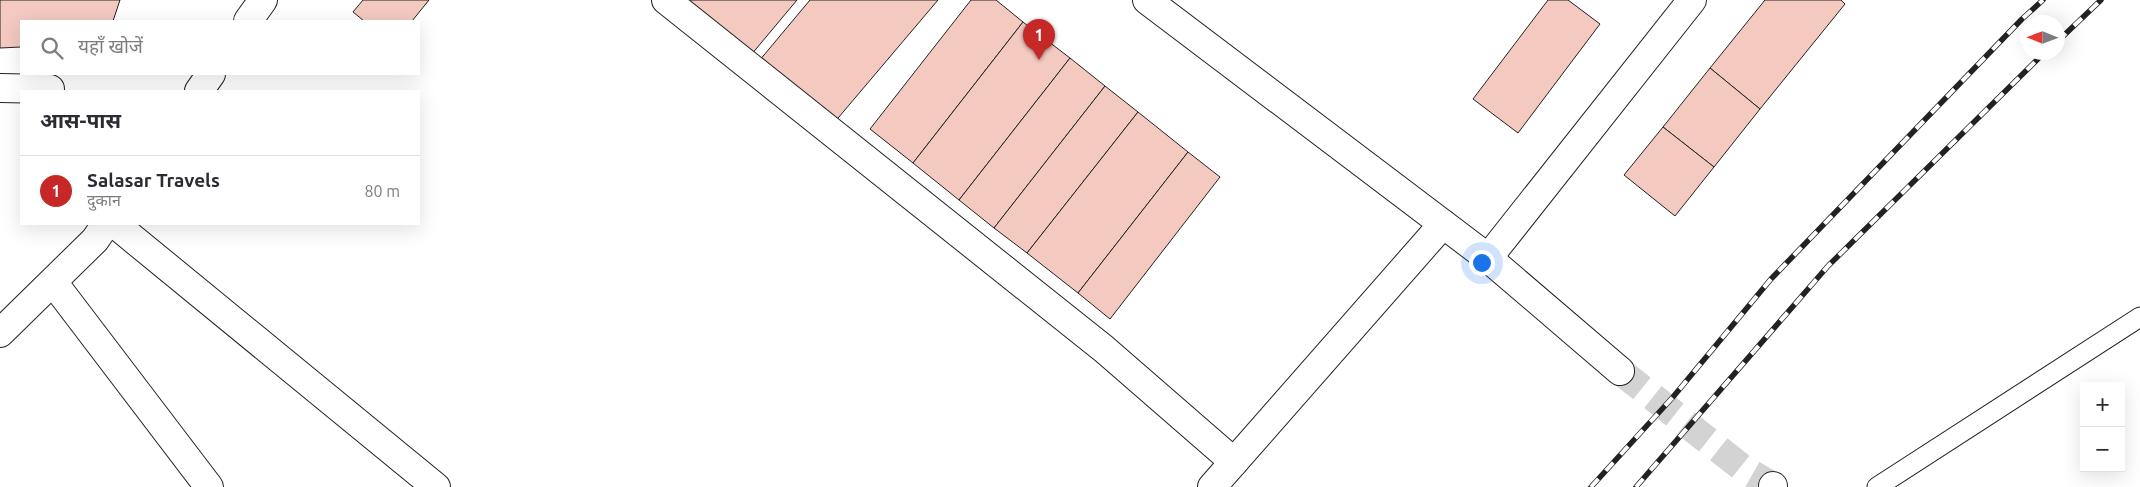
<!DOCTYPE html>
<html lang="hi">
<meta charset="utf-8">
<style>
body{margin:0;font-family:Ubuntu,"Noto Sans Devanagari",sans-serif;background:#f2f2f3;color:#2b2b33}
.controls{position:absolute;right:15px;bottom:15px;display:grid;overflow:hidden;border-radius:0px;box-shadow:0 5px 20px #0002}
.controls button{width:45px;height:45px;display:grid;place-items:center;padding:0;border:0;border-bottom:1px solid #e1e1e2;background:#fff;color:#2b2b33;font:25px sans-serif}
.compass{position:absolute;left:2020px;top:15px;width:45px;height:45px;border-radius:50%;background:#fff;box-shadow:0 5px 20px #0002;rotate:271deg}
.you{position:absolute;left:1481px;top:262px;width:18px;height:18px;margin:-12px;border:4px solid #fff;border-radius:50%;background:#1a73e8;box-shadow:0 0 0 8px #1a73e833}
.badge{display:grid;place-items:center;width:32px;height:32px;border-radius:50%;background:#c62828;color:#fff;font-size:16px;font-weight:700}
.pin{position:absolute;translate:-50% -41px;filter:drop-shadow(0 1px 2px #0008)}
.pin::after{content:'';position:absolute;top:26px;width:18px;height:15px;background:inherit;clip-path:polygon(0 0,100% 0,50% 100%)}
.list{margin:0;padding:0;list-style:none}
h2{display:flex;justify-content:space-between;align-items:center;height:65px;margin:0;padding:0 20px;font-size:21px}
h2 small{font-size:16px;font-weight:400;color:#7c7c81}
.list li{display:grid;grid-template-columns:32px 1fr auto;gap:15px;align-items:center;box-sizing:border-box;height:70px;padding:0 20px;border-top:1px solid #e1e1e2}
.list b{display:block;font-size:19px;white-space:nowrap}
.list p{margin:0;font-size:16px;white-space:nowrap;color:#7c7c81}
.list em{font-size:16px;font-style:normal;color:#7c7c81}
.icon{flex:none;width:28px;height:28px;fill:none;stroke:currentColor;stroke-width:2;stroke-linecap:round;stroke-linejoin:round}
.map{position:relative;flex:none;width:2140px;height:487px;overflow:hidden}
.search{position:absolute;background:#fff;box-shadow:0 5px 20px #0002;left:20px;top:20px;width:400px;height:55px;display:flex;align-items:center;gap:12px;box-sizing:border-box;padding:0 18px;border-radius:0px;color:#7c7c81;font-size:19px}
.panel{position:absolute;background:#fff;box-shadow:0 5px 20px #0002;left:20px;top:90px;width:400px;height:135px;border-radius:0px}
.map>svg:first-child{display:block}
</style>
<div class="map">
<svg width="2140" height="487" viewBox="0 0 2140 487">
<rect width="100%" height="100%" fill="#fff"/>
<g fill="#f3c9c0" stroke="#222">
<path d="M 0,0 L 120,0 L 113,21 L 21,21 L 21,47 L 0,48 Z"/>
<path d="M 363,0 L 429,0 L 412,21 L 364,21 L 353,12 Z"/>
<path d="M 686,0 L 797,0 L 751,55 Z"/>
<path d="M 810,0 L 938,0 L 833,124 L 759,61 Z"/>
<path d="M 971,0 L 996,0 L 1023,22 L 913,163 L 870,129 Z"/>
<path d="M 1548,0 L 1568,0 L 1600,24 L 1518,133 L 1473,99 Z"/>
<path d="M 1765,0 L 1841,0 L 1845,4 L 1760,109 L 1710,68 Z"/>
<path d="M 1023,22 L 1070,58 L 959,200 L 913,163 Z"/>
<path d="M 1070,58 L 1105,86 L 994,228 L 959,200 Z"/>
<path d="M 1710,68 L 1760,109 L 1714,167 L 1663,127 Z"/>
<path d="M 1105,86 L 1138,112 L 1027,253 L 994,228 Z"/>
<path d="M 1138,112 L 1188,152 L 1078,293 L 1027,253 Z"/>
<path d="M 1663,127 L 1714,167 L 1675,216 L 1624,175 Z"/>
<path d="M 1188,152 L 1220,177 L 1110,319 L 1078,293 Z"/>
</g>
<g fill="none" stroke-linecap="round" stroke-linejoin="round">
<path stroke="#d3d3d3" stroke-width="28" stroke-dasharray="28 14" stroke-linecap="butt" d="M 1620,371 L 1745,470 L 1773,486"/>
<g stroke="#222" stroke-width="21">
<path id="lane" d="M 1877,487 L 2140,317"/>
</g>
<g stroke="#222" stroke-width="30">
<g id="street">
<path d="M 666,0 L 1104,349 L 1234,462"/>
<path d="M 0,88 L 50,89"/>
<path d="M 115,224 L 436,487"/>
<path d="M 1488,258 L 1692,0"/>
<path d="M 53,282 L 209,487"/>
<path d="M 1212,487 L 1443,224"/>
</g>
</g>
<g stroke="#222" stroke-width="30">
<g id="secondary">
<path d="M 1147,0 L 1488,258 L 1620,371"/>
<path d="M 248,21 L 263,0"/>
<path d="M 199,91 L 211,74"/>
<path d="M 0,333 L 95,240 L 106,224"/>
<path d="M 1773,486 L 1773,487"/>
</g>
</g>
<use href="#lane" stroke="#fff" stroke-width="19"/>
<use href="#street" stroke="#fff" stroke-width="28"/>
<use href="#secondary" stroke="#fff" stroke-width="28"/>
<g stroke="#222" stroke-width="5.5">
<g id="rail">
<path d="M 2058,41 L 2101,0"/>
<path d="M 1591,487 L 1673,397 L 1771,279 L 2022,19 L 2043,0"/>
<path d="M 1636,487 L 1828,266 L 2045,52"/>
</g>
</g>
<use href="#rail" stroke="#fff" stroke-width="4" stroke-dasharray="11" stroke-linecap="butt"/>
</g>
</svg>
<div class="controls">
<button>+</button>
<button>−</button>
</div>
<svg class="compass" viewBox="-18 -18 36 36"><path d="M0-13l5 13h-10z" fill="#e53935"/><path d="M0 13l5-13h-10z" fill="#7c7c81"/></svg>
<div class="you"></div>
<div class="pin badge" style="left:1039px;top:60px">1</div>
<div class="search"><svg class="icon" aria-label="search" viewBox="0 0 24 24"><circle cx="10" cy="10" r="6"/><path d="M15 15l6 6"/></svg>यहाँ खोजें</div>
<section class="panel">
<h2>आस-पास<small></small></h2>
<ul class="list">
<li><span class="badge">1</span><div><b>Salasar Travels</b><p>दुकान</p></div><em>80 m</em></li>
</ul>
</section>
</div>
